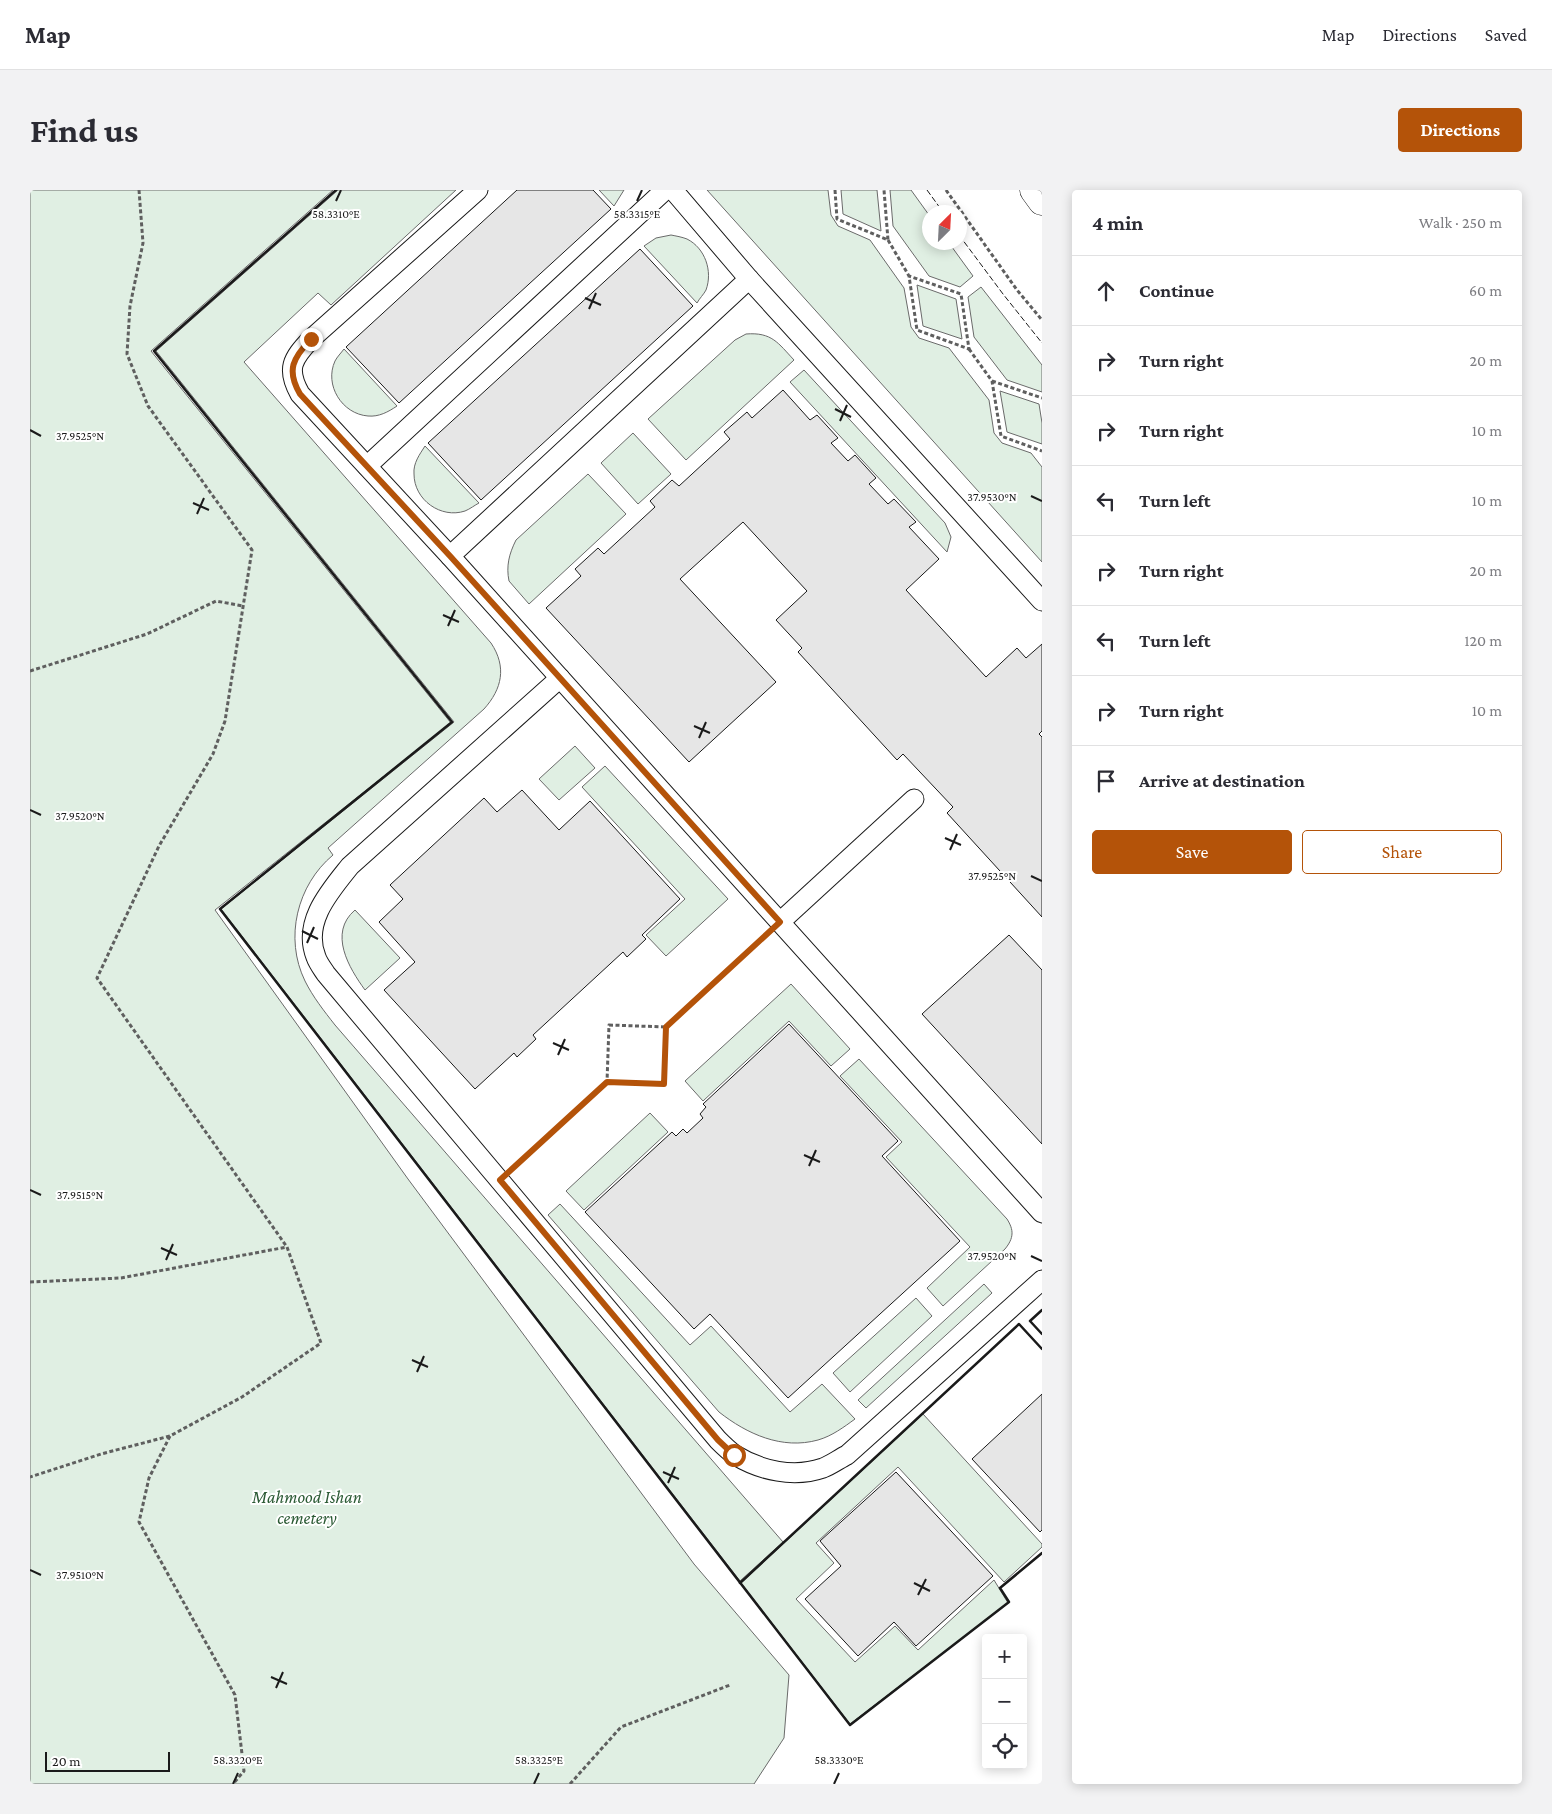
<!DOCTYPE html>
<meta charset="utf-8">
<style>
body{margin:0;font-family:"Crimson Pro",serif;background:#f2f2f3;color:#2b2b33}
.controls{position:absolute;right:15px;bottom:15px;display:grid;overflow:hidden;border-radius:5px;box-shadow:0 2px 12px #0003}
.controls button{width:45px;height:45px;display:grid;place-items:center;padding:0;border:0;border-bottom:1px solid #e1e1e2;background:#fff;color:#2b2b33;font:25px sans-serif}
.compass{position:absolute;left:892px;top:15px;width:45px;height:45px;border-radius:50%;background:#fff;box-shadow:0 2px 12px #0003;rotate:24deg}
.scale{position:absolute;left:15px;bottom:12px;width:125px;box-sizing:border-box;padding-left:5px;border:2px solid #1a1a1a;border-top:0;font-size:14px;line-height:18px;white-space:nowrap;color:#1a1a1a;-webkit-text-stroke:4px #fff;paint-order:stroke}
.stop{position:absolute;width:15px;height:15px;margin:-11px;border:4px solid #b45309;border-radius:50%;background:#fff}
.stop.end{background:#b45309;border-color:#fff;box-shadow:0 1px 5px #0008}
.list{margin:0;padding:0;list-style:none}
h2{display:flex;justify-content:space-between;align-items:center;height:65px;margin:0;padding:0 20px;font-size:21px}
h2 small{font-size:16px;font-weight:400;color:#7c7c81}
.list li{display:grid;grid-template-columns:32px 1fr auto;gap:15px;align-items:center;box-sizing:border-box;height:70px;padding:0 20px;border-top:1px solid #e1e1e2}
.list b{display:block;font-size:19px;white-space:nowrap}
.list em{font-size:16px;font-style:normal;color:#7c7c81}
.actions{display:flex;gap:10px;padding:15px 20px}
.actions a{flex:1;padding:11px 0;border:1px solid #b45309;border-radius:5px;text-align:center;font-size:18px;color:#b45309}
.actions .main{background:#b45309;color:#fff}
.icon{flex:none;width:28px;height:28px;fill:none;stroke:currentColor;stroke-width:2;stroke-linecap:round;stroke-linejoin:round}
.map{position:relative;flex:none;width:1012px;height:1594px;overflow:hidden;border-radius:5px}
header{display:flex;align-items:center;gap:30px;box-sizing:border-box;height:70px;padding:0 25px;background:#fff;border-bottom:1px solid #e1e1e2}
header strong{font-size:24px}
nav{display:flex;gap:28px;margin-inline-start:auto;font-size:18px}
.intro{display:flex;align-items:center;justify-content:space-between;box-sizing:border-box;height:120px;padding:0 30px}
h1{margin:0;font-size:35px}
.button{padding:12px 22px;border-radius:5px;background:#b45309;color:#fff;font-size:18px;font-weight:700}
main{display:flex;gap:30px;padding:0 30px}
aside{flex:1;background:#fff;border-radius:5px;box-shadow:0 2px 12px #0003}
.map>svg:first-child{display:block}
</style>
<header>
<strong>Map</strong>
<nav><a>Map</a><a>Directions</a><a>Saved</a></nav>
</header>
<div class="intro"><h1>Find us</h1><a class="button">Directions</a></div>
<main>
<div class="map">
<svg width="1012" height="1594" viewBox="0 0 1012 1594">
<rect width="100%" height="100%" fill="#fff"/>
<g fill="#e0efe3" stroke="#6a6a6a">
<path d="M 0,0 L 303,0 L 121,161 L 421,533 L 185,720 L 378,989 L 664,1374 L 759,1485 L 754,1548 L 724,1594 L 0,1594 Z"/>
<path d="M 308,0 L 426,0 L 301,115 L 288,103 L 214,172 L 461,453 C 477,477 472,499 454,519 L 298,658 L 303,665 C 267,695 254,748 275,791 C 283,807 294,821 305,835 L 753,1352 L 710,1391 L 191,719 L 424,532 L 126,161 Z"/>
<path d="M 569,0 L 594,0 L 584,16 Z"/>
<path d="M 677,0 L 798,0 L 801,25 L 808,36 L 840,50 L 874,98 L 881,137 L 889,148 L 919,158 L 959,210 L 964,243 L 972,253 L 1001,263 L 1012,277 L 1012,372 Z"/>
<path d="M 811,0 L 847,0 L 851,41 L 813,24 Z"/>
<path d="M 860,0 L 881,0 L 899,25 L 899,52 L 919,53 L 943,86 L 930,97 L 899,86 L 863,36 Z"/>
<path d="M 641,45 C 646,46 652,47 657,49 C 675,58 683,81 676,100 C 674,104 669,109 667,113 L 614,56 L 626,48 Z"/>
<path d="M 887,95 L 926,109 L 932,149 L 893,136 Z"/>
<path d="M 951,97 L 1012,175 L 1012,202 L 977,190 L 944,147 L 938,107 Z"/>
<path d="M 716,144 C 742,142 748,153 764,170 L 656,270 L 618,229 L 705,150 Z"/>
<path d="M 314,159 L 367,216 C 358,222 349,227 338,226 C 312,224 294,195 305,171 C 307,167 311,163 314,159 Z"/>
<path d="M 774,180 L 915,333 L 921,347 L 917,362 L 760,192 Z"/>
<path d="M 970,201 L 1009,214 L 1012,233 L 1012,254 L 977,242 Z"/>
<path d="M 603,243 L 641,284 L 608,314 L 571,273 Z"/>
<path d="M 395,256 L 449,313 C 445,315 440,319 435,321 C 411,329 384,310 384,284 C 383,273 390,264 395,256 Z"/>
<path d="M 558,284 L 596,324 L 499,414 L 479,391 C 476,376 479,364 486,350 Z"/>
<path d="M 545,556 L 565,578 L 529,610 L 509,589 Z"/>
<path d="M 575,576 L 698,709 L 636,766 L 616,745 L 655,709 L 552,597 Z"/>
<path d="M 325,720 L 370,768 L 335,800 C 319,778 298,743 325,720 Z"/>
<path d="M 761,794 L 820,859 L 801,876 L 759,831 L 673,911 L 655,891 Z"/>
<path d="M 829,869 L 977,1029 C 984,1040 984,1048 975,1059 L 913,1116 L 897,1098 L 940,1057 L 856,967 L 872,952 L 810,886 Z"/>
<path d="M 620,923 L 638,942 L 554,1020 L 536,1001 Z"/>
<path d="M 530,1014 L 660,1155 L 681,1136 L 760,1222 L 792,1194 L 825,1229 C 814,1237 802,1246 788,1250 C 752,1260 717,1244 689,1222 L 518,1025 Z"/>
<path d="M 954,1094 L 962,1103 L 836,1218 L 828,1210 Z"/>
<path d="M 886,1108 L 902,1126 L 820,1202 L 803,1183 Z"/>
<path d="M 893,1224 L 1012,1354 L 1012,1357 L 974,1392 L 868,1277 L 786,1353 L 804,1373 L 766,1409 L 825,1472 L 865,1436 L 888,1460 L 964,1390 L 978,1413 L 820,1534 L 711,1393 Z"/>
</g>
<g fill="#e6e6e6" stroke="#1a1a1a">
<path d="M 487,0 L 563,0 L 581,19 L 369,213 L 316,157 Z"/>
<path d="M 610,59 L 663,116 L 451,310 L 398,253 Z"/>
<path d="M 753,200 L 780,230 L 787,225 L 808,248 L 801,253 L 818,271 L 825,265 L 846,288 L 839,294 L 858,314 L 864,309 L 886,332 L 879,337 L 909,369 L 876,400 L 956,487 L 987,458 L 996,468 L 1012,454 L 1012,541 L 1009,544 L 1012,547 L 1012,727 L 917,623 L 923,617 L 873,564 L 867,570 L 768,462 L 772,458 L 746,430 L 777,401 L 713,332 L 650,389 L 746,492 L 659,572 L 516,418 L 551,386 L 545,379 L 568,358 L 574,364 L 625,317 L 620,311 L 642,290 L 649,296 L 700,249 L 694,242 L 717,222 L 722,228 Z"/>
<path d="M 492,600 L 529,640 L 560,611 L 650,709 L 612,745 L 616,749 L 597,767 L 593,762 L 503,845 L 506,849 L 487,867 L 484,863 L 445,899 L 354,800 L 385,772 L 349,732 L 373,709 L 360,695 L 454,608 L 467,622 Z"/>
<path d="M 979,745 L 1012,780 L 1012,954 L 892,824 Z"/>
<path d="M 759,834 L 868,951 L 852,966 L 930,1051 L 758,1208 L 680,1124 L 664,1139 L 555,1022 L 642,942 L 646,946 L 653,939 L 657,943 L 673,928 L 670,924 L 676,917 L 673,914 Z"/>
<path d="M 1012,1204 L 1012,1340 L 1010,1342 L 942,1269 Z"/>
<path d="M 866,1282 L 963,1386 L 886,1456 L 864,1432 L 828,1466 L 775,1409 L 811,1376 L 790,1351 Z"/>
</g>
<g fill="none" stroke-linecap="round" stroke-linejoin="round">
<g stroke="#1a1a1a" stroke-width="21">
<g id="service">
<path d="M 448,0 L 281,149 C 262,169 256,179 270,204 L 420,366 L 1012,1023"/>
<path d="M 643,0 L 719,89 L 1012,411"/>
<path d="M 337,276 L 635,0"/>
<path d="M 420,366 L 719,89"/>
<path d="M 530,488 L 320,676 C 300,701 272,732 286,767 C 288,773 292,778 296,784 L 688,1250 C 693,1255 699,1261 705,1265 C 731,1281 764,1288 793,1278 C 801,1275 809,1269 817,1265 L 1012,1090"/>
<path d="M 750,732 L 884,609"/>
</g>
</g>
<g stroke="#1a1a1a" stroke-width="29">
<path id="secondary" d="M 1004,0 L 1012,11"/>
</g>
<g stroke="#5f5f5f" stroke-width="3" stroke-dasharray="4 2.5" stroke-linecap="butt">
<path d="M 109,0 L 113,53 L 100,116 L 97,164 L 118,216 L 222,360 L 195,531 L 183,564 L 129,656 L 67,788 L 257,1057"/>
<path d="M 805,0 L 807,29 L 858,50 L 854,0"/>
<path d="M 916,0 L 987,100 L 1012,130"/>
<path d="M 858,50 L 879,86 L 887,140 L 939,159 L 931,104 L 879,86"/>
<path d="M 939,159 L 962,191 L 971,246 L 1012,261"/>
<path d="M 962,191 L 1012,208"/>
<path d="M 0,481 L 117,444 L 186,411 L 213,416"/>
<path d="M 579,835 L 636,837 L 634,894 L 577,892 Z"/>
<path d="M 636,837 L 728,753"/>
<path d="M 492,969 L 577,892"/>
<path d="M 0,1092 L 91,1088 L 257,1057 L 291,1153 L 212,1207 L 140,1246 L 71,1264 L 0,1287"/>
<path d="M 140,1246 L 119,1288 L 109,1332 L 205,1505 L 214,1581 L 203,1594"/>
<path d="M 540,1594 L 591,1537 L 700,1495"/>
</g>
<use href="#service" stroke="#fff" stroke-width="19"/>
<use href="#secondary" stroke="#fff" stroke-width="28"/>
<g stroke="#1a1a1a" stroke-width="1" stroke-dasharray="6 2.5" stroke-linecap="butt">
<path d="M 897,0 L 913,22"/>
<path d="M 929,45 L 973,104 L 1012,153"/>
</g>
<g stroke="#1a1a1a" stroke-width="2.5">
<path d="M 306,0 L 124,161 L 422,532 L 190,719 L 820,1535 L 979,1412 L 970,1398 L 1012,1363"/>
<path d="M 1012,1120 L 1000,1131 L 1012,1144"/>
<path d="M 710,1393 L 989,1134 L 1012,1159"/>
</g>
</g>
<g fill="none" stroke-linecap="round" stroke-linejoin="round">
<path stroke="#b45309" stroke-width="6" d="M 281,149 C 263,168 256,180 270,204 L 420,366 L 750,732 L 636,837 L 634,894 L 577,892 L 470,990 L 688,1250 L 704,1265"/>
</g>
<path fill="none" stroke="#1a1a1a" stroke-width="2" d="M 306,11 L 311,0M 607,11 L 612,0M 555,108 L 571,115M 559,119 L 566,103M 805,219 L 821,227M 810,231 L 817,215M 0,240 L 11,246M 1001,306 L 1012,311M 163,313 L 179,320M 167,324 L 174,308M 413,425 L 429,432M 418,436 L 425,420M 664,536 L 680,543M 669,548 L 676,532M 0,620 L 11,625M 915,648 L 931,655M 920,660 L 927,644M 1001,686 L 1012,691M 272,741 L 288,749M 277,753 L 284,737M 523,853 L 539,860M 528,865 L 535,849M 774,965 L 790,972M 779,976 L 786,960M 0,1000 L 11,1005M 131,1058 L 147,1065M 1001,1066 L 1012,1071M 136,1070 L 143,1054M 382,1170 L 398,1177M 387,1182 L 394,1166M 633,1282 L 649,1289M 638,1293 L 645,1277M 0,1380 L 11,1385M 884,1393 L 900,1401M 888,1405 L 896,1389M 241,1487 L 257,1494M 246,1498 L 253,1482M 203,1594 L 208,1583M 504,1594 L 509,1583M 804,1594 L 809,1583"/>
<g text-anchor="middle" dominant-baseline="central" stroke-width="4" stroke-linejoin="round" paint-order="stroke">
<g font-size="18" font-style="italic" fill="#2b5a34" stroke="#fff">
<text x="277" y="1307">Mahmood Ishan<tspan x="277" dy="21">cemetery</tspan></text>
</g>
</g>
<g font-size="12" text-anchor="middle" fill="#1a1a1a" stroke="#fff" stroke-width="4" stroke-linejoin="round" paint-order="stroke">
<text x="306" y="28">58.3310°E</text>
<text x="607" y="28">58.3315°E</text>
<text x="50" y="250">37.9525°N</text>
<text x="962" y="311">37.9530°N</text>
<text x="50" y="630">37.9520°N</text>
<text x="962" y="690">37.9525°N</text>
<text x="50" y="1009">37.9515°N</text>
<text x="962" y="1070">37.9520°N</text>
<text x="50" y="1389">37.9510°N</text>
<text x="208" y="1574">58.3320°E</text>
<text x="509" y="1574">58.3325°E</text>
<text x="809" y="1574">58.3330°E</text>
</g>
</svg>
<div class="controls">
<button>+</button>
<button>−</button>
<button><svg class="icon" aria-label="locate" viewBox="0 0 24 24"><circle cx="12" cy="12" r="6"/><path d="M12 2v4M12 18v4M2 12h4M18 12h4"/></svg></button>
</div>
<svg class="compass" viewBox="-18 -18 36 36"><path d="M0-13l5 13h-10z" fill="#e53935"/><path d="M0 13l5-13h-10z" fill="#7c7c81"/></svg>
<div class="scale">20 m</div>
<div class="stop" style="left:704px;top:1265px"></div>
<div class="stop end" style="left:281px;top:149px"></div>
</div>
<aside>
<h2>4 min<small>Walk · 250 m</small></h2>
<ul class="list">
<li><svg class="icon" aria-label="ahead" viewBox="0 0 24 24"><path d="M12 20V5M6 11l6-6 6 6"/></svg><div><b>Continue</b></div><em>60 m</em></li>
<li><svg class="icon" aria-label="right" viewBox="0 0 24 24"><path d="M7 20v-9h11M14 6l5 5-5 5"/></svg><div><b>Turn right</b></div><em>20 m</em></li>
<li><svg class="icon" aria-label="right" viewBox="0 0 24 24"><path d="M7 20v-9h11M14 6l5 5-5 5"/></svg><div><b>Turn right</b></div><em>10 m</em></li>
<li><svg class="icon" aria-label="left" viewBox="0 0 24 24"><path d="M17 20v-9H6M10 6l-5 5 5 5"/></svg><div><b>Turn left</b></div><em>10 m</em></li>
<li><svg class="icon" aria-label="right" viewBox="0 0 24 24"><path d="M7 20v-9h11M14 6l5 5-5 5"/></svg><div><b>Turn right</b></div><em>20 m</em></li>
<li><svg class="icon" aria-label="left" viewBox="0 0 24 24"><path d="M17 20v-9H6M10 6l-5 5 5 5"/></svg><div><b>Turn left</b></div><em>120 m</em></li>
<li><svg class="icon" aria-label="right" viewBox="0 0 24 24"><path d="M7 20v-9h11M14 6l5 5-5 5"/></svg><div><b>Turn right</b></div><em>10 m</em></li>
<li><svg class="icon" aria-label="arrive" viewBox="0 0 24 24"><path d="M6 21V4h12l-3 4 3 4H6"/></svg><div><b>Arrive at destination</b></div></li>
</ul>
<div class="actions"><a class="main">Save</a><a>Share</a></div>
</aside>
</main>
